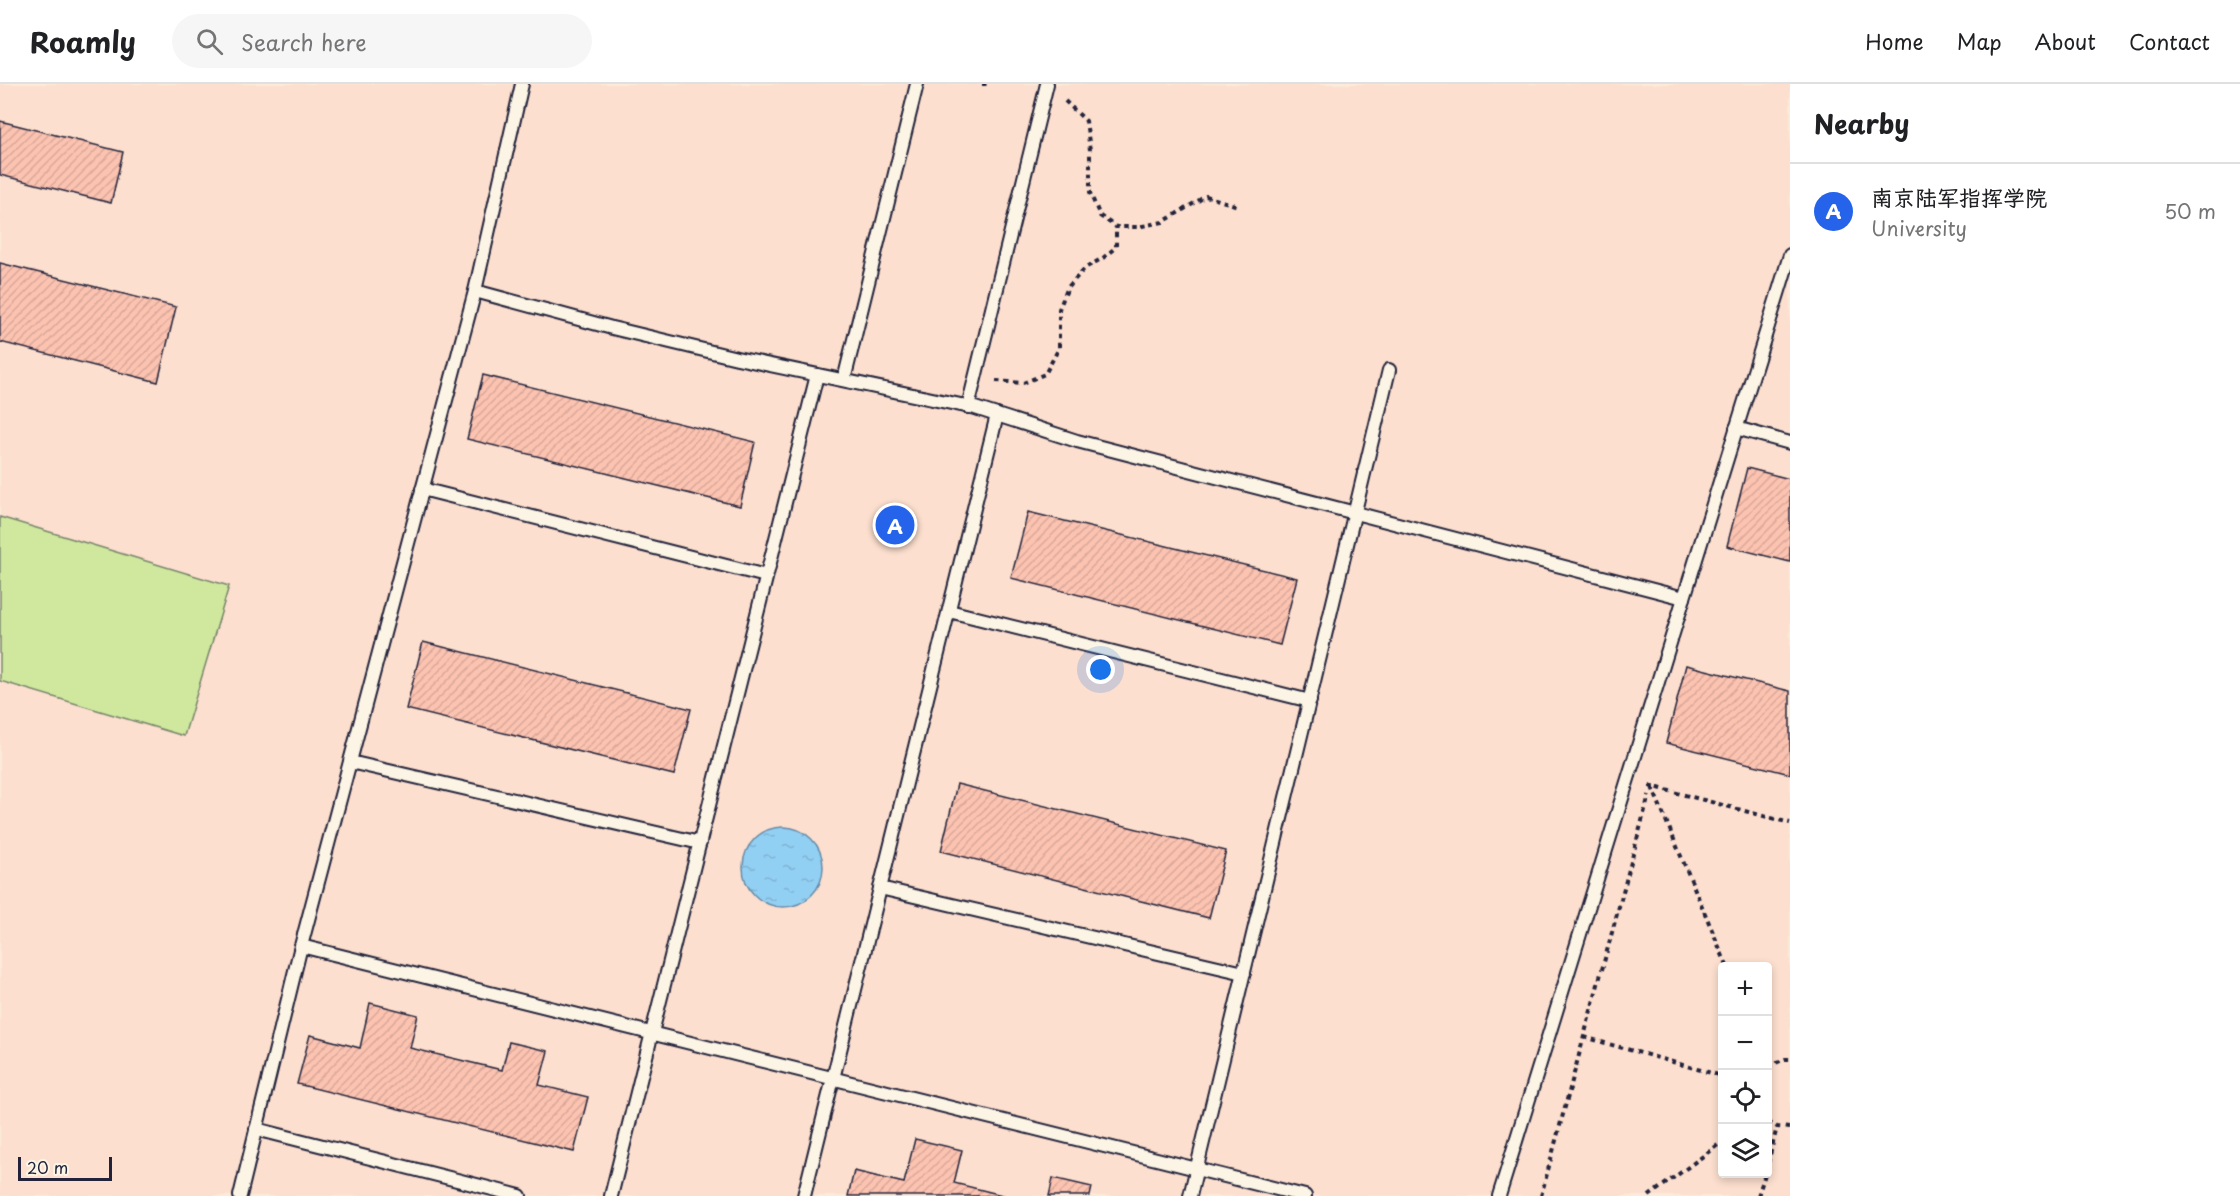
<!DOCTYPE html>
<meta charset="utf-8">
<style>
body{margin:0;font-family:"Playpen Sans","LXGW WenKai TC",sans-serif;background:#f6f6f6;color:#202124}
.controls{position:absolute;right:18px;bottom:18px;display:grid;overflow:hidden;border-radius:6px;box-shadow:0 3px 9px #0003}
.controls button{width:54px;height:54px;display:grid;place-items:center;padding:0;border:0;border-bottom:2px solid #e0e0e0;background:#fff;color:#202124;font:30px sans-serif}
.scale{position:absolute;left:18px;bottom:15px;width:94px;box-sizing:border-box;padding-left:6px;border:3px solid #22223b;border-top:0;font-size:16px;line-height:21px;white-space:nowrap;color:#22223b;-webkit-text-stroke:4px #fcf5e5;paint-order:stroke}
.you{position:absolute;left:1101px;top:586px;width:21px;height:21px;margin:-15px;border:4px solid #fff;border-radius:50%;background:#1a73e8;box-shadow:0 0 0 9px #1a73e833}
.badge{display:grid;place-items:center;width:39px;height:39px;border-radius:50%;background:#2563eb;color:#fff;font-size:20px;font-weight:700}
.pin{position:absolute;translate:-50% -50%;border:3px solid #fff;box-shadow:0 2px 6px #0006}
.list{margin:0;padding:0;list-style:none}
h2{display:flex;justify-content:space-between;align-items:center;height:78px;margin:0;padding:0 24px;font-size:26px}
h2 small{font-size:20px;font-weight:400;color:#757577}
.list li{display:grid;grid-template-columns:39px 1fr auto;gap:18px;align-items:center;box-sizing:border-box;height:96px;padding:0 24px;border-top:2px solid #e0e0e0}
.list b{display:block;font-size:22px;white-space:nowrap}
.list p{margin:0;font-size:20px;white-space:nowrap;color:#757577}
.list em{font-size:20px;font-style:normal;color:#757577}
.icon{flex:none;width:33px;height:33px;fill:none;stroke:currentColor;stroke-width:2;stroke-linecap:round;stroke-linejoin:round}
.map{position:relative;flex:none;width:1790px;height:1112px;overflow:hidden}
header{display:flex;align-items:center;gap:36px;box-sizing:border-box;height:84px;padding:0 30px;background:#fff;border-bottom:2px solid #e0e0e0}
header strong{font-size:28px}
nav{display:flex;gap:33px;margin-inline-start:auto;font-size:21px}
.search{width:420px;height:54px;background:#f6f6f6;display:flex;align-items:center;gap:15px;box-sizing:border-box;padding:0 21px;border-radius:33px;color:#757577;font-size:22px}
main{display:flex}
aside{flex:1;background:#fff}
.map>svg:first-child{display:block}
</style>
<header>
<strong>Roamly</strong>
<div class="search"><svg class="icon" aria-label="search" viewBox="0 0 24 24"><circle cx="10" cy="10" r="6"/><path d="M15 15l6 6"/></svg>Search here</div>
<nav><a>Home</a><a>Map</a><a>About</a><a>Contact</a></nav>
</header>
<main>
<div class="map">
<svg width="1790" height="1112" viewBox="0 0 1790 1112">
<defs>
<pattern id="water-ripples" width="26" height="14" patternUnits="userSpaceOnUse" patternTransform="scale(1.5)"><rect width="26" height="14" fill="#92d0f3"/><path d="M2 4q2-2 4 0t4 0M15 11q2-2 4 0t4 0" fill="none" stroke="#7eb2d1"/></pattern>
<pattern id="building-hatch" width="6" height="6" patternUnits="userSpaceOnUse" patternTransform="scale(1.5)"><rect width="6" height="6" fill="#fcc3b1"/><path d="M-1 1l2-2M0 6l6-6M5 7l2-2" fill="none" stroke="#d8a799"/></pattern>
</defs>
<rect width="100%" height="100%" fill="#fcebdb"/>
<filter id="ink" filterUnits="userSpaceOnUse"><feTurbulence type="fractalNoise" baseFrequency=".0167" numOctaves="2"/><feDisplacementMap in="SourceGraphic" scale="12" xChannelSelector="R" yChannelSelector="G"/><feConvolveMatrix kernelMatrix="1 2 1 2 8 2 1 2 1" color-interpolation-filters="sRGB"/></filter>
<g filter="url(#ink)">
<path fill="#fcdfce" fill-rule="evenodd" d="M 0,0 L 1790,0 L 1790,1112 L 0,1112 ZM 1722,882 L 1768,882 L 1768,1090 L 1722,1090 Z"/>
<path fill="#cfe89e" stroke="#78856c" stroke-width="1.5" d="M 0,433 L 229,502 L 184,652 L 0,597 Z"/>
<circle fill="url(#water-ripples)" stroke="#658aa9" stroke-width="1.5" cx="783" cy="783" r="40"/>
<g fill="url(#building-hatch)" stroke="#22223b" stroke-width="1.5">
<path d="M 0,37 L 123,68 L 111,119 L 0,91 Z"/>
<path d="M 0,179 L 176,223 L 158,298 L 0,258 Z"/>
<path d="M 483,291 L 755,358 L 740,422 L 467,355 Z"/>
<path d="M 1747,384 L 1790,395 L 1790,478 L 1727,462 Z"/>
<path d="M 1028,428 L 1297,494 L 1280,561 L 1011,494 Z"/>
<path d="M 423,558 L 691,625 L 674,691 L 406,625 Z"/>
<path d="M 1686,581 L 1790,607 L 1790,690 L 1666,659 Z"/>
<path d="M 957,700 L 1226,767 L 1209,834 L 941,767 Z"/>
<path d="M 370,919 L 418,931 L 410,964 L 502,986 L 509,958 L 548,967 L 539,1001 L 588,1013 L 574,1068 L 297,1000 L 310,951 L 360,964 Z"/>
<path d="M 915,1055 L 962,1066 L 954,1099 L 1006,1112 L 848,1112 L 854,1087 L 904,1099 Z"/>
<path d="M 1053,1094 L 1092,1103 L 1090,1112 L 1049,1112 Z"/>
</g>
<g fill="none" stroke-linecap="round" stroke-linejoin="round">
<g stroke="#22223b" stroke-width="16">
<g id="lane">
<path d="M 475,207 L 612,244 L 737,274 L 975,324 L 1077,357 L 1684,514"/>
<path d="M 844,296 L 917,0"/>
<path d="M 968,323 L 1047,0"/>
<path d="M 1736,344 L 1790,359"/>
<path d="M 422,405 L 766,492"/>
<path d="M 949,527 L 1310,617"/>
<path d="M 350,678 L 700,759"/>
<path d="M 880,804 L 1244,889"/>
<path d="M 301,862 L 1305,1112"/>
<path d="M 256,1045 L 520,1112"/>
<path d="M 240,1112 L 301,862 L 475,207 L 522,0"/>
<path d="M 611,1112 L 817,291"/>
<path d="M 804,1112 L 997,331"/>
<path d="M 1190,1112 L 1389,286"/>
<path d="M 1499,1112 L 1790,171"/>
</g>
</g>
<g stroke="#22223b" stroke-width="4" stroke-dasharray="4.5 4.5" stroke-linecap="butt">
<path d="M 982,0 L 987,0"/>
<path d="M 1065,17 L 1086,37 L 1090,66 L 1090,109 L 1100,132 L 1116,143 L 1137,143 L 1163,138 L 1206,112 L 1238,122"/>
<path d="M 996,297 L 1023,299 L 1045,290 L 1059,264 L 1059,225 L 1068,203 L 1085,184 L 1103,174 L 1116,163 L 1116,143"/>
<path d="M 1652,703 L 1727,882"/>
<path d="M 1651,704 L 1651,702 L 1790,739"/>
<path d="M 1584,953 L 1722,992"/>
<path d="M 1768,982 L 1785,975 L 1790,975"/>
<path d="M 1768,1038 L 1777,1043 L 1790,1044"/>
<path d="M 1768,1079 L 1777,1043"/>
<path d="M 1541,1112 L 1649,711"/>
<path d="M 1649,1112 L 1722,1058"/>
<path d="M 1758,1112 L 1765,1090"/>
</g>
<use href="#lane" stroke="#fcf5e5" stroke-width="12"/>
</g>
</g>
</svg>
<div class="controls">
<button>+</button>
<button>−</button>
<button><svg class="icon" aria-label="locate" viewBox="0 0 24 24"><circle cx="12" cy="12" r="6"/><path d="M12 2v4M12 18v4M2 12h4M18 12h4"/></svg></button>
<button><svg class="icon" aria-label="layers" viewBox="0 0 24 24"><path d="M12 4l9 5-9 5-9-5zM3 14l9 5 9-5"/></svg></button>
</div>
<div class="scale">20 m</div>
<div class="you"></div>
<div class="pin badge" style="left:895px;top:441px">A</div>
</div>
<aside>
<h2>Nearby<small></small></h2>
<ul class="list">
<li><span class="badge">A</span><div><b>南京陆军指挥学院</b><p>University</p></div><em>50 m</em></li>
</ul>
</aside>
</main>
